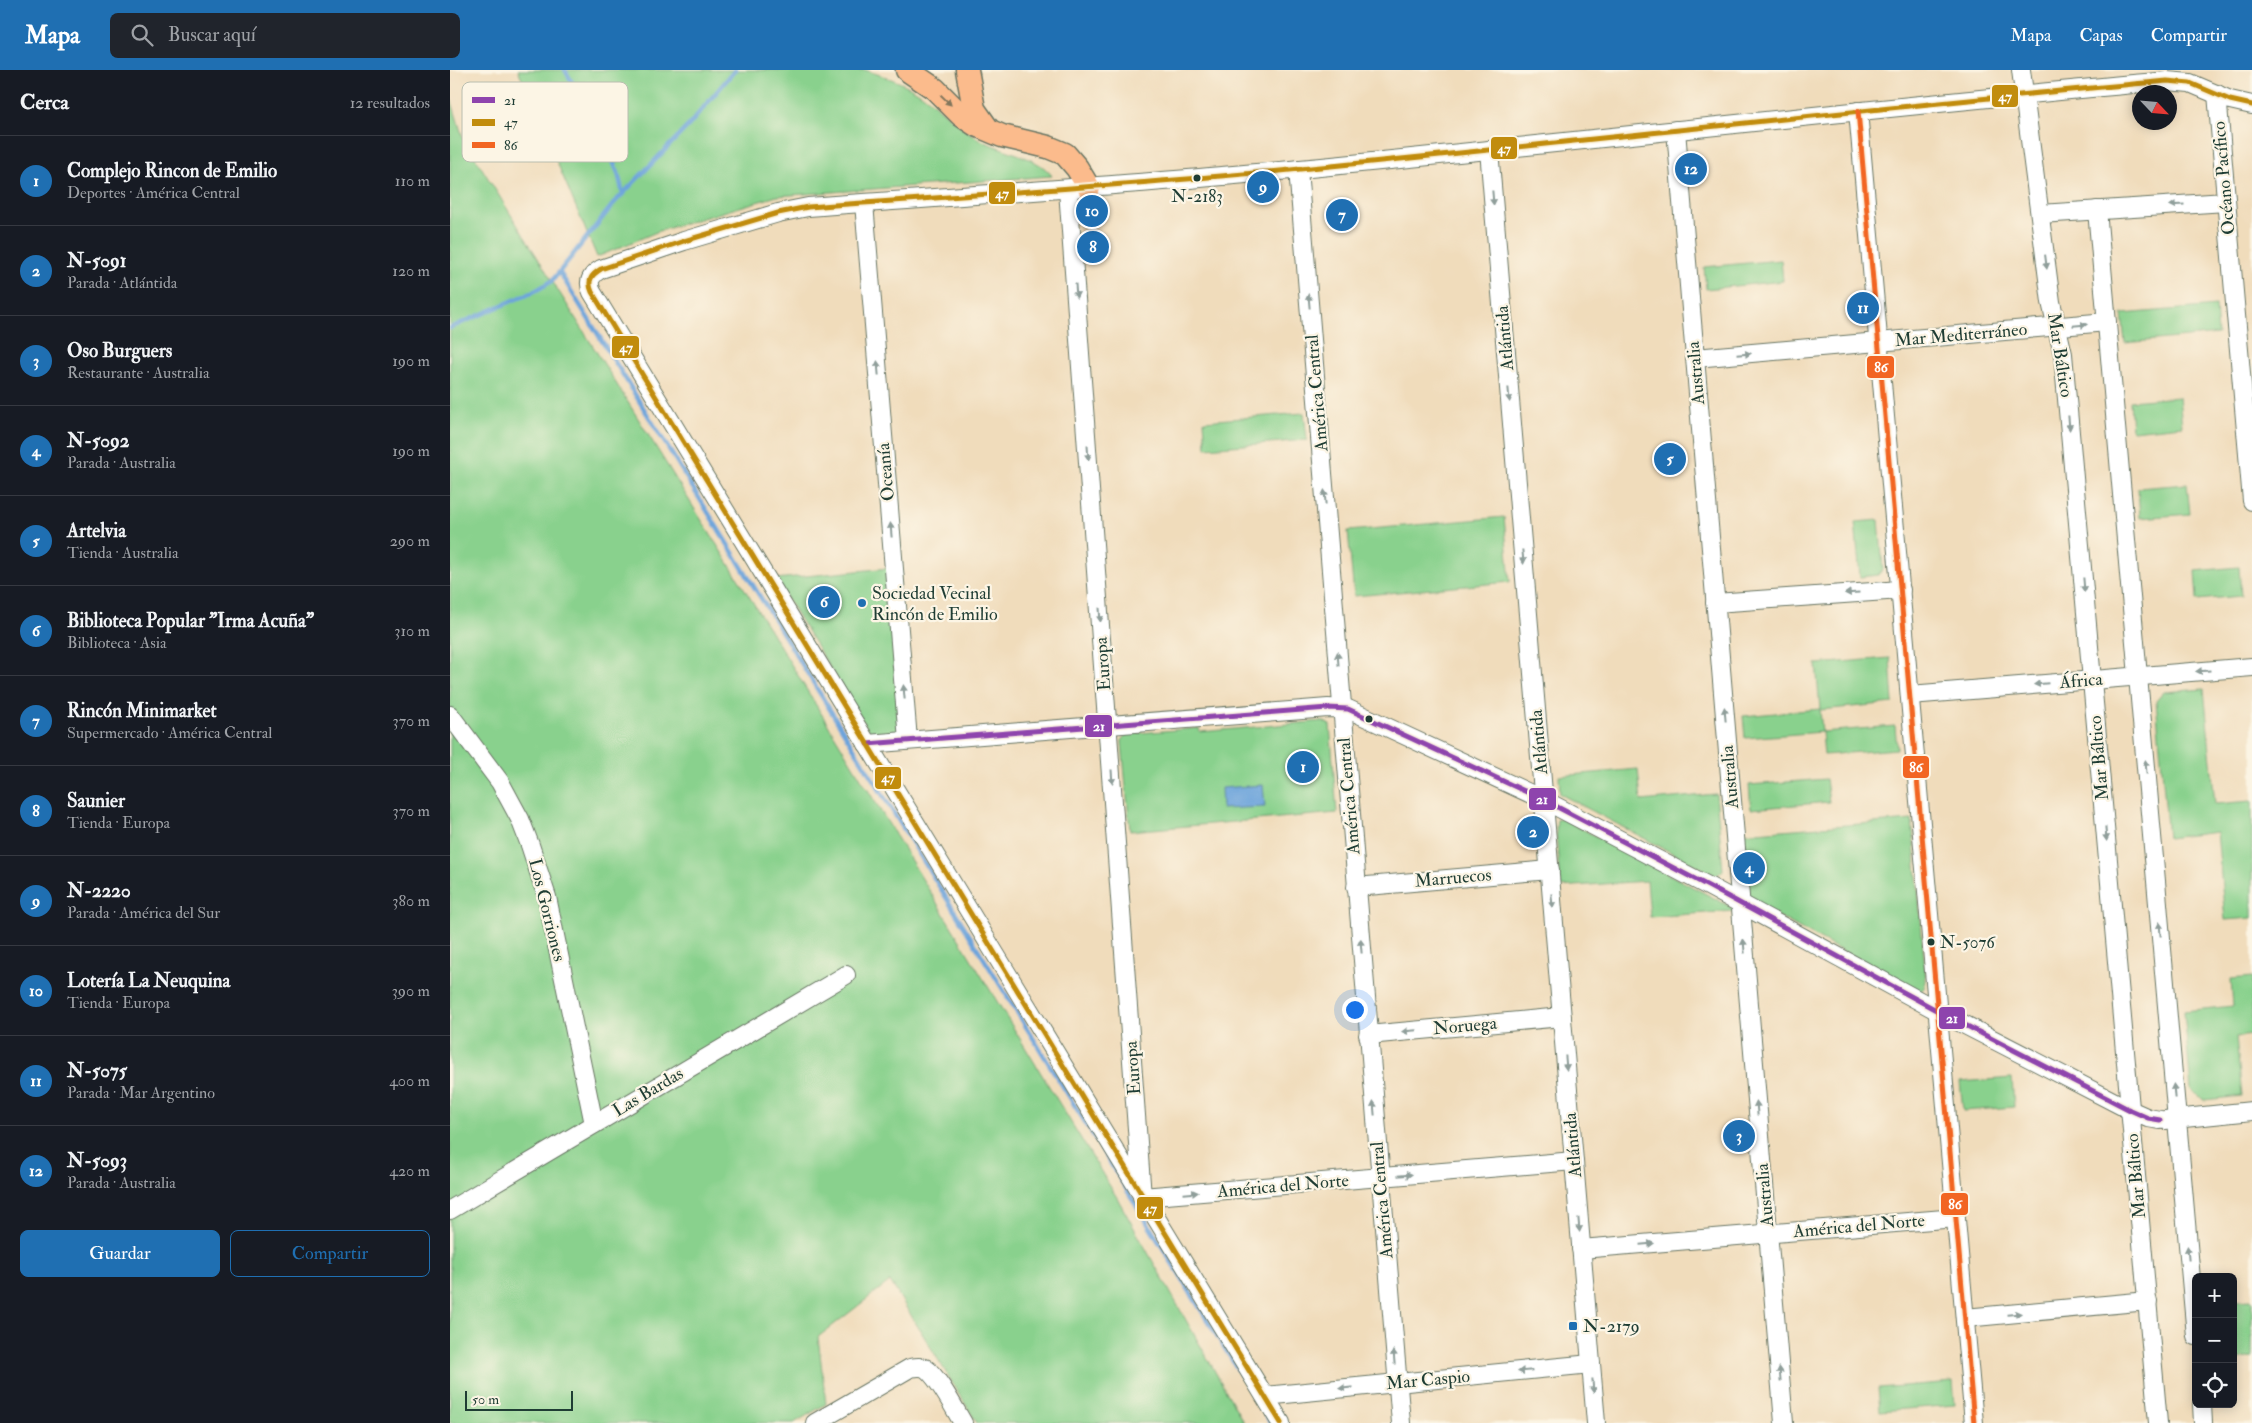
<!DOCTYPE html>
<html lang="es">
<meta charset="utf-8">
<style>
body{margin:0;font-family:"IM FELL Double Pica",serif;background:#20242c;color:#f1f3f6}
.controls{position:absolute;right:15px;bottom:15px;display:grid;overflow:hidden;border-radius:8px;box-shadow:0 2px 12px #0003}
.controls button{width:45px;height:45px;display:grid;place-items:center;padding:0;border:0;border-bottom:1px solid #363941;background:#171b24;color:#f1f3f6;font:25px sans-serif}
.compass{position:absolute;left:1682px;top:15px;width:45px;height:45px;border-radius:50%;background:#171b24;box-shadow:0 2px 12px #0003;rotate:116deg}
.scale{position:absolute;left:15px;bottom:12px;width:108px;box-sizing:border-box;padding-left:5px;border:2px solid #1f3d34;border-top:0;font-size:14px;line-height:18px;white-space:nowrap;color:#1f3d34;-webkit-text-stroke:4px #fcf5e5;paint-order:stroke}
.you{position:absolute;left:904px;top:939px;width:18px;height:18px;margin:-12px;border:4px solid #fff;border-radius:50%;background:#1a73e8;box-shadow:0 0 0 8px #1a73e833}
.badge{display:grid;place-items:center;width:32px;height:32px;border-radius:50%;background:#1f6fb2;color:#fff;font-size:16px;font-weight:700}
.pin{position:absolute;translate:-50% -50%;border:2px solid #fff;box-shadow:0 1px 5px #0006}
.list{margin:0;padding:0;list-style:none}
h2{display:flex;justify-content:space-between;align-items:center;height:65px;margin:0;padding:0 20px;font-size:21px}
h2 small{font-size:16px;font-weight:400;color:#9ea1a6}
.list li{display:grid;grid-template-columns:32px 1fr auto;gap:15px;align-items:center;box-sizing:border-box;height:90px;padding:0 20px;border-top:1px solid #363941}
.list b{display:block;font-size:19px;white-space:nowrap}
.list p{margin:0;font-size:16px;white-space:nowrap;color:#9ea1a6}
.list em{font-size:16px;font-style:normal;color:#9ea1a6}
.actions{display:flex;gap:10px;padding:15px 20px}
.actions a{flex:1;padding:11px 0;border:1px solid #1f6fb2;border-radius:8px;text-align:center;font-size:18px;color:#1f6fb2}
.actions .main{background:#1f6fb2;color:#fff}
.icon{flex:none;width:28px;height:28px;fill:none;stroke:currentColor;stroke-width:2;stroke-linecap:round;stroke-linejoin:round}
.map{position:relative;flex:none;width:1802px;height:1353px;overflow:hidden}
header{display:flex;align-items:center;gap:30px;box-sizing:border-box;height:70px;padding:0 25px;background:#1f6fb2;color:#fff}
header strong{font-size:24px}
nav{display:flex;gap:28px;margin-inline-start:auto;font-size:18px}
.search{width:350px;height:45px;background:#20242c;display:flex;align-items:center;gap:12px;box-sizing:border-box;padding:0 18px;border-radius:8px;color:#9ea1a6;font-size:19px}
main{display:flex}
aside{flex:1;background:#171b24}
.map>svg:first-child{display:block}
</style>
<header>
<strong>Mapa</strong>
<div class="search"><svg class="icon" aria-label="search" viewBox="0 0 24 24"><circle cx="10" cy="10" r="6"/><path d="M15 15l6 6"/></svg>Buscar aquí</div>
<nav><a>Mapa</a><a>Capas</a><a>Compartir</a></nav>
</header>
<main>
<aside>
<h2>Cerca<small>12 resultados</small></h2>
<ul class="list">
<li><span class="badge">1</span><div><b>Complejo Rincon de Emilio</b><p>Deportes · América Central</p></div><em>110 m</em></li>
<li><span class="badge">2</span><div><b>N-5091</b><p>Parada · Atlántida</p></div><em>120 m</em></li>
<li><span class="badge">3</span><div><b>Oso Burguers</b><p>Restaurante · Australia</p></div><em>190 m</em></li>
<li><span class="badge">4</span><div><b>N-5092</b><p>Parada · Australia</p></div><em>190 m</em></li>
<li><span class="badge">5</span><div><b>Artelvia</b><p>Tienda · Australia</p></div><em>290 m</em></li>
<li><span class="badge">6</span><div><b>Biblioteca Popular &quot;Irma Acuña&quot;</b><p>Biblioteca · Asia</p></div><em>310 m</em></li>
<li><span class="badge">7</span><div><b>Rincón Minimarket</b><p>Supermercado · América Central</p></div><em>370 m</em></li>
<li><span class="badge">8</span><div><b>Saunier</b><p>Tienda · Europa</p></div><em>370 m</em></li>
<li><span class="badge">9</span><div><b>N-2220</b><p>Parada · América del Sur</p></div><em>380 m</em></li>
<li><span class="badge">10</span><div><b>Lotería La Neuquina</b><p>Tienda · Europa</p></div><em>390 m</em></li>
<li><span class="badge">11</span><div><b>N-5075</b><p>Parada · Mar Argentino</p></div><em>400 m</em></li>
<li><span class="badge">12</span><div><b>N-5093</b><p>Parada · Australia</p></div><em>420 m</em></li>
</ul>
<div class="actions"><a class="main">Guardar</a><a>Compartir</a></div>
</aside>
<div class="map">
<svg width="1802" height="1353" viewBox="0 0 1802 1353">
<rect width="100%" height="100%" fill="#fcf5e5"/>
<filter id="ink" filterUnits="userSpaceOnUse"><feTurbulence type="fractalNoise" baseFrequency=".02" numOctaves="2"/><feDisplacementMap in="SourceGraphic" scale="10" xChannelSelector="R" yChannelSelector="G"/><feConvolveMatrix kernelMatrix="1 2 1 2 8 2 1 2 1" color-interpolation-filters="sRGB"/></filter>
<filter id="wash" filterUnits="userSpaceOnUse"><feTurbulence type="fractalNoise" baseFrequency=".0096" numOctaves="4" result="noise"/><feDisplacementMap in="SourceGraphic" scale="20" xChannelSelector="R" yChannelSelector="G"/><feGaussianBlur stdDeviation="1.12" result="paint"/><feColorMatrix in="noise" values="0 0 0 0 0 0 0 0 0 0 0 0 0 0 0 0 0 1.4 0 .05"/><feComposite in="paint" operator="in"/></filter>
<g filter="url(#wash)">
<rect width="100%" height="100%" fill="#f0dcbb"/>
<g fill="#89d18d" stroke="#548760">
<path d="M 68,0 L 415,0 C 436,7 456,13 474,26 C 493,40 514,62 535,72 C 554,81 590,88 602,106 L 327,126 L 209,161 L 147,187 Z"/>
<path d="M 0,26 L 13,68 L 322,563 L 666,1126 L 794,1353 L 527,1353 L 440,1211 L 368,1267 L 376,1334 L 344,1353 L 0,1353 Z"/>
<path d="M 1331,190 L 1333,211 L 1256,219 L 1254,197 Z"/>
<path d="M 1766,236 L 1768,264 L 1675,273 L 1672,244 Z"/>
<path d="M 1729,327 L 1732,356 L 1682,361 L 1680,331 Z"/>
<path d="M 854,343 L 857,370 L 756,378 L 754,351 Z"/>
<path d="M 1737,414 L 1740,444 L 1690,448 L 1688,418 Z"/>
<path d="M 1054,447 L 1060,512 L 904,526 L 898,461 Z"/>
<path d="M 1429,450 L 1433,499 L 1428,505 L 1410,507 L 1405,452 Z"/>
<path d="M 1789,497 L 1791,526 L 1747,530 L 1745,501 Z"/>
<path d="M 438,498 L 451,664 L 423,667 L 325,509 Z"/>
<path d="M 1440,588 L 1443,633 L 1370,640 L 1372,662 L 1445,656 L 1447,679 L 1374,685 L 1372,662 L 1295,668 L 1293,646 L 1370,639 L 1366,594 Z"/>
<path d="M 1754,619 L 1765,734 L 1802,731 L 1802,848 L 1775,850 L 1767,762 L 1718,768 L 1706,631 L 1714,622 Z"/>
<path d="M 873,651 L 880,655 L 887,743 L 680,761 L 672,673 L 672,669 L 677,664 L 749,658 L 750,662 Z"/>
<path d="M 1188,699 L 1191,731 L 1266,724 L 1273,800 L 1266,806 L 1110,724 L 1109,706 Z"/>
<path d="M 1376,709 L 1379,732 L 1301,739 L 1299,715 Z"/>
<path d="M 1111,748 L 1281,837 L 1284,841 L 1200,847 L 1197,811 L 1110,817 L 1106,758 L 1107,750 Z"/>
<path d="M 1462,750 L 1476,911 L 1474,918 L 1469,923 L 1302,832 L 1298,823 L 1293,763 Z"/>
<path d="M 1802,907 L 1802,965 L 1786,967 L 1792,1026 L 1754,1030 L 1741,1020 L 1734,941 L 1783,936 L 1781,909 Z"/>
<path d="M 1562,1008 L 1564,1037 L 1513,1041 L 1510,1012 Z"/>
<path d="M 1802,1230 L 1802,1288 L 1783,1289 L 1783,1231 Z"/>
<path d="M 1503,1312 L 1505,1335 L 1430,1341 L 1428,1318 Z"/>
</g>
<path fill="#6da4db" stroke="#467088" d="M 813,715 L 815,737 L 772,739 L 771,718 Z"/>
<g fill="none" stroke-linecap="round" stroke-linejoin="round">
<g stroke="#6da4db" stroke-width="4.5">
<path d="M 115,0 L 150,61 L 168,103 L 173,124"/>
<path d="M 110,203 L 821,1353"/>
<path d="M 0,258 L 85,221 L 102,211 L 165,132 L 239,55 L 285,0"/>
</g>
</g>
</g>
<g filter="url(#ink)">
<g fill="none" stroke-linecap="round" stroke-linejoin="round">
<g stroke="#687563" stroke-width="20">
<g id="minor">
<path d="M 1571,0 L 1601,232 L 1613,284 L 1708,1353"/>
<path d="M 1767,24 L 1802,431"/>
<path d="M 1408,41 L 1524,1353"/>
<path d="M 1226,60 L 1334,1353"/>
<path d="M 1039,80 L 1146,1353"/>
<path d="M 848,99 L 951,1353"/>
<path d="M 618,120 L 692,1127 L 1124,1091"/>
<path d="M 414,133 L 458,670"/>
<path d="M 1647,140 L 1746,1266"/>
<path d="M 1590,144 L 1776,132"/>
<path d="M 1245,288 L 1657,252"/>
<path d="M 1265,533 L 1451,520"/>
<path d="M 1460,625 L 1802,597"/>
<path d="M 0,645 L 50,712 L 70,749 L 80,775 L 97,827 L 144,1054"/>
<path d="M 417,674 L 878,638 L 898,639 L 1094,730 L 1260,817 L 1488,941 L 1680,1040 L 1698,1048 L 1710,1050"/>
<path d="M 906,817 L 1100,800"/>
<path d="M 918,965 L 1112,947"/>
<path d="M 1715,1050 L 1802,1041"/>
<path d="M 0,1140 L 396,905"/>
<path d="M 1131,1179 L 1506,1148"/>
<path d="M 1515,1248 L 1698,1231"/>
<path d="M 815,1326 L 1141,1294"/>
<path d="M 1752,1334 L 1753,1353"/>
<path d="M 365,1353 L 460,1298 C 466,1297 470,1296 475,1298 C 488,1306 505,1340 513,1353"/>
<path d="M 831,1353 L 142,222 C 137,211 141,205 151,199 L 234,171 L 328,143 L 358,137 C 522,125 686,115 850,99 C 1139,71 1428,37 1717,11 L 1740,13 L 1780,30 L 1802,35"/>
</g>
</g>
<g stroke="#687563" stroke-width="25">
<g id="major">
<path d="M 457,0 L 485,19 L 511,45 L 526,55 L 552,66 L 598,77 L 615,84 L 627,98 L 639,118"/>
<path d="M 517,0 L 524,39 L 538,59"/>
</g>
</g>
<use href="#minor" stroke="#fff" stroke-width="18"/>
<use href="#major" stroke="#fbbb8c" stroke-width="22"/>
<g stroke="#fcf5e5" stroke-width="9">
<path id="bus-1" d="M 417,674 L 878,638 L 898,639 L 1094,730 L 1260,817 L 1488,941 L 1680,1040 L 1698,1048 L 1710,1050"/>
</g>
<g stroke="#fcf5e5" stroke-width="9">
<path id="bus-2" d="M 831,1353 L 142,222 C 137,211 141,205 151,199 L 234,171 L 328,143 L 358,137 C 522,125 686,115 850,99 C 1139,71 1428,37 1717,11 L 1740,13 L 1780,30 L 1802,35"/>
</g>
<g stroke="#fcf5e5" stroke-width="9">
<path id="bus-3" d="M 1408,41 L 1524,1353"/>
</g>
<use href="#bus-1" stroke="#8e44ad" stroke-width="5"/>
<use href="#bus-2" stroke="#c18c0d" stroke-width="5"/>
<use href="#bus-3" stroke="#f26522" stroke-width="5"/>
</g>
<defs><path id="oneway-solid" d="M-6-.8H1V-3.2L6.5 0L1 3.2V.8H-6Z" transform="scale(1.25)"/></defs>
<use fill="#82765c" href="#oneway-solid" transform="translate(496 30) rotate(44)"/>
<g fill="#8f9e9a">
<use href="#oneway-solid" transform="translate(1043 128) rotate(85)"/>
<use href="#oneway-solid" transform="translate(1727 135) rotate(176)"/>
<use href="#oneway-solid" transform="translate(1596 192) rotate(83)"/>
<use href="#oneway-solid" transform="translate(626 221) rotate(86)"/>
<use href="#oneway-solid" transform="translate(859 231) rotate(-95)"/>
<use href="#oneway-solid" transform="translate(1630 255) rotate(-5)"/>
<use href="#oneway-solid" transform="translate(1294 284) rotate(-5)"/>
<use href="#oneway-solid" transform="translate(428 298) rotate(-95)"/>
<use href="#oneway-solid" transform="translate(1059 325) rotate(85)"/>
<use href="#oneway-solid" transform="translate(1619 353) rotate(85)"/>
<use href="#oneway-solid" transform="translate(638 383) rotate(86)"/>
<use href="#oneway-solid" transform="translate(875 427) rotate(-95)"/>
<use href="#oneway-solid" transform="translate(441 460) rotate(-95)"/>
<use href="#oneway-solid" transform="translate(1073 487) rotate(85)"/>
<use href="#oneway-solid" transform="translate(1634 515) rotate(85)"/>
<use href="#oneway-solid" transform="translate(1402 523) rotate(176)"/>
<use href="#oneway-solid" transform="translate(650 545) rotate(86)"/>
<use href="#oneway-solid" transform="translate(888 589) rotate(-95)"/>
<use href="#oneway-solid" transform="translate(1753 601) rotate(176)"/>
<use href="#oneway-solid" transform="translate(1591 614) rotate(175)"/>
<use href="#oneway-solid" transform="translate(454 622) rotate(-95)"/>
<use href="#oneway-solid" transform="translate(1275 644) rotate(-95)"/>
<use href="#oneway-solid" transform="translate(1696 697) rotate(-95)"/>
<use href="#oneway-solid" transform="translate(662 707) rotate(86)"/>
<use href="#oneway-solid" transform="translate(1656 764) rotate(85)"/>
<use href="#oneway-solid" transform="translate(1102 831) rotate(85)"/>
<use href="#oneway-solid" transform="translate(1710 859) rotate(-95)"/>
<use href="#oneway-solid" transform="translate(911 876) rotate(-95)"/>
<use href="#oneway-solid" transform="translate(1294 876) rotate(-95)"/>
<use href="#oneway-solid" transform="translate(959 961) rotate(175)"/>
<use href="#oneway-solid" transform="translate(1116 993) rotate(85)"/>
<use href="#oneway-solid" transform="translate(1724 1021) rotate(-95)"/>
<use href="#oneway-solid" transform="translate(924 1038) rotate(-95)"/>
<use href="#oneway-solid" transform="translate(1307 1038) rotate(-95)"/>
<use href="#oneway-solid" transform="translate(955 1105) rotate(-5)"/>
<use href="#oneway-solid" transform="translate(741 1123) rotate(-5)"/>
<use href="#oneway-solid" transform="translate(1129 1155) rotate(85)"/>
<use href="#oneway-solid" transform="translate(1197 1174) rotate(-5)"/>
<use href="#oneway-solid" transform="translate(1738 1183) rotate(-95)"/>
<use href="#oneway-solid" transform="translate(1564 1244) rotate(-5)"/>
<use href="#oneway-solid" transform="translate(944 1287) rotate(-95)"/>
<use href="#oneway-solid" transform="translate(1075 1301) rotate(175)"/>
<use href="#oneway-solid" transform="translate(1330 1304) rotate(-95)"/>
<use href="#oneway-solid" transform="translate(1143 1316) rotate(85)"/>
<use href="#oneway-solid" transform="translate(896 1318) rotate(174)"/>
</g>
</g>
<g fill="#1f3d34" stroke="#fcf5e5" stroke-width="2">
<circle cx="747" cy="108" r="4.5"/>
<circle cx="919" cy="649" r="4.5"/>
<circle cx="1481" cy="872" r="4.5"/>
</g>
<g fill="#1f6fb2" stroke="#fcf5e5" stroke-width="2">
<circle cx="412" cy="533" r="5"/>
<rect x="1118" y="1251" width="10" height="10" rx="2.5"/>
</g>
<g text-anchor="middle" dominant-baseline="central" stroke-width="4.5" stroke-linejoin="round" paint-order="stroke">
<g font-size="17" fill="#1f3d34" stroke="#fcf5e5">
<text x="747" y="126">N-2183</text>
<text x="1490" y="872" text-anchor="start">N-5076</text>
</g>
<g font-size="18" fill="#1f3d34" stroke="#fcf5e5">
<text transform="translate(1774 108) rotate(-95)">Océano Pacífico</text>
<text transform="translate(1511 265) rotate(-5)">Mar Mediterráneo</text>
<text transform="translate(1055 268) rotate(-95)">Atlántida</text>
<text transform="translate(1610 285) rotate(81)">Mar Báltico</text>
<text transform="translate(1246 303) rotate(-95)">Australia</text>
<text transform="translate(867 323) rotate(-95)">América Central</text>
<text transform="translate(436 402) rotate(-95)">Oceanía</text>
<text transform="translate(653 594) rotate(-94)">Europa</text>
<text transform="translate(1631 611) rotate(-5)">África</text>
<text transform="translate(1089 672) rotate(-95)">Atlántida</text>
<text transform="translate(1649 688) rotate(-95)">Mar Báltico</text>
<text transform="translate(1280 707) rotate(-95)">Australia</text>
<text transform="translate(899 726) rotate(-95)">América Central</text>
<text transform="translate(1003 808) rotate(-5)">Marruecos</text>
<text transform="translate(97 840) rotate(76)">Los Gorriones</text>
<text transform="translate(1015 956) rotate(-5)">Noruega</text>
<text transform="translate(683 998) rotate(-94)">Europa</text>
<text transform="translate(198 1022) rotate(-31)">Las Bardas</text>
<text transform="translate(1123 1075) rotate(-95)">Atlántida</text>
<text transform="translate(1686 1106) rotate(-95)">Mar Báltico</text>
<text transform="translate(833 1116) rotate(-5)">América del Norte</text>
<text transform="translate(1315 1125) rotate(-95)">Australia</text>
<text transform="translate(932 1130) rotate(-95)">América Central</text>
<text transform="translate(1409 1156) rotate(-5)">América del Norte</text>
<text transform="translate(978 1310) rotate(-5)">Mar Caspio</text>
</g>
<g font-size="18" fill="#1f3d34" stroke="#fcf5e5" text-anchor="start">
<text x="422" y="523">Sociedad Vecinal<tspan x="422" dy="21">Rincón de Emilio</tspan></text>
<text x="1133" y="1256">N-2179</text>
</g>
</g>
<rect x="12" y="12" width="166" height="80" rx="8" fill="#fcf5e5" stroke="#babeb0" stroke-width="1"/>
<rect x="22" y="27" width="23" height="6" fill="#8e44ad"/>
<rect x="22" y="49" width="23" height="7" fill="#c18c0d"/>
<rect x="22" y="72" width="23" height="6" fill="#f26522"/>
<g font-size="14" fill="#1f3d34">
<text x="54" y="35">21</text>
<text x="54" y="57">47</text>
<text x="54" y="80">86</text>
</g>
<g stroke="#fcf5e5" stroke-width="2">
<rect x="1541" y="14" width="28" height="24" rx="5" fill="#c18c0d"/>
<rect x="1040" y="66" width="28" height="24" rx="5" fill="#c18c0d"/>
<rect x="538" y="111" width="28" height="24" rx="5" fill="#c18c0d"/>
<rect x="161" y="265" width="29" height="24" rx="5" fill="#c18c0d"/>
<rect x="1416" y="285" width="29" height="24" rx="5" fill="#f26522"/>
<rect x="634" y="644" width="29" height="24" rx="5" fill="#8e44ad"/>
<rect x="1452" y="685" width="28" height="24" rx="5" fill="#f26522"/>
<rect x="424" y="696" width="28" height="24" rx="5" fill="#c18c0d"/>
<rect x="1078" y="717" width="29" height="24" rx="5" fill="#8e44ad"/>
<rect x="1488" y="936" width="28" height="24" rx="5" fill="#8e44ad"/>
<rect x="1490" y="1122" width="29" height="24" rx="5" fill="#f26522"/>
<rect x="686" y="1126" width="28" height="24" rx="5" fill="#c18c0d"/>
</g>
<g font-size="14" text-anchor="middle" font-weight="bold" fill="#fff">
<text x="1555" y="31">47</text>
<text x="1054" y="83">47</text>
<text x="552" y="128">47</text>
<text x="176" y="282">47</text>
<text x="1431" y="302">86</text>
<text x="649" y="661">21</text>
<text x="1466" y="702">86</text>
<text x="438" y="712">47</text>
<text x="1092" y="734">21</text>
<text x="1502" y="953">21</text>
<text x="1505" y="1139">86</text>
<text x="700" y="1143">47</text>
</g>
</svg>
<div class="controls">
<button>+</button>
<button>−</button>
<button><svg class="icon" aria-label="locate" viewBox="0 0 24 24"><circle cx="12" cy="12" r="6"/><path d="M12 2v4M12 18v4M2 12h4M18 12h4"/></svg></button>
</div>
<svg class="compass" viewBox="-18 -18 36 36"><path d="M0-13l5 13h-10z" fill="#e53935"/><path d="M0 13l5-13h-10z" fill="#9ea1a6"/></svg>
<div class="scale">50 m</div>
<div class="you"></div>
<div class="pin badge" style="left:853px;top:697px">1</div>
<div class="pin badge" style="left:1083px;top:762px">2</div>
<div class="pin badge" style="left:1289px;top:1066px">3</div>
<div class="pin badge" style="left:1299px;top:798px">4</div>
<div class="pin badge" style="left:1220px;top:389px">5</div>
<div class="pin badge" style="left:374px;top:532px">6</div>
<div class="pin badge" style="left:892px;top:145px">7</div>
<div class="pin badge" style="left:643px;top:177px">8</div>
<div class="pin badge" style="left:813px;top:117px">9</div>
<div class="pin badge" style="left:642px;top:141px">10</div>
<div class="pin badge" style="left:1413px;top:238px">11</div>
<div class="pin badge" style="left:1241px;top:99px">12</div>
</div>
</main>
